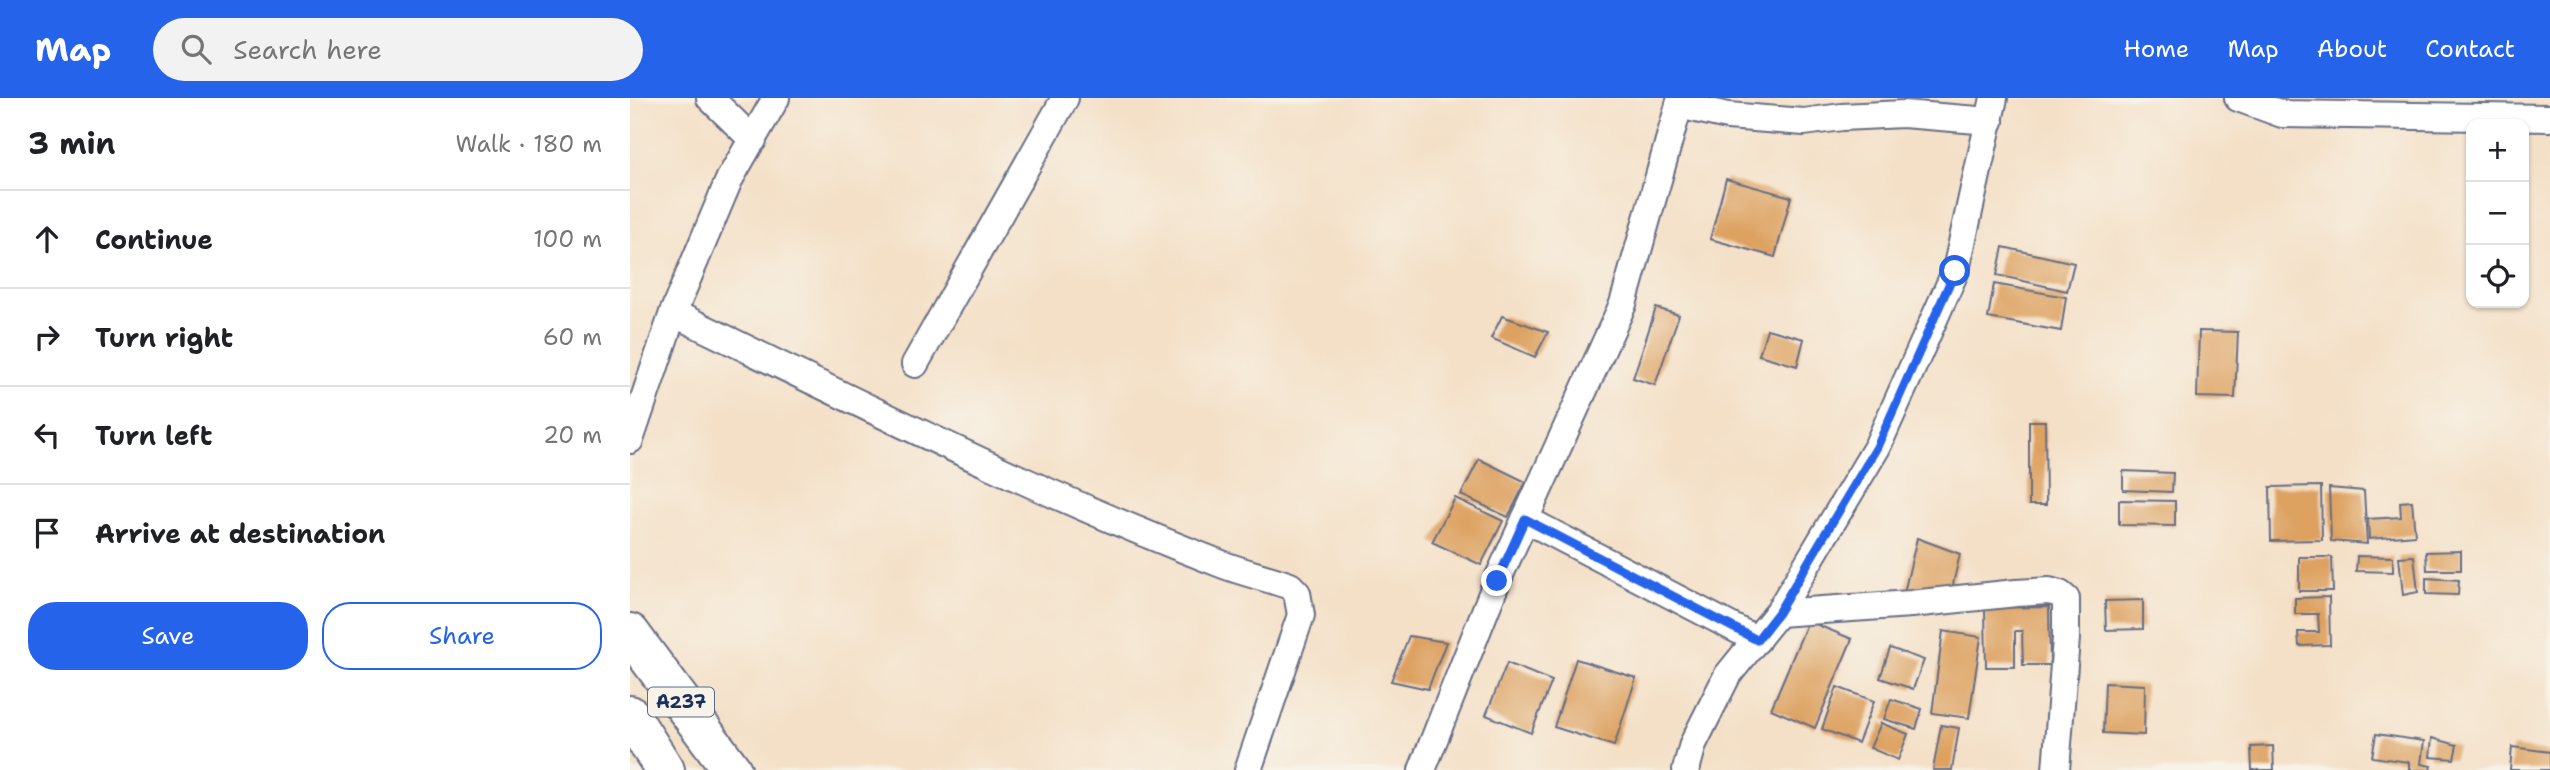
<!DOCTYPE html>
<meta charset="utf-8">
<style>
body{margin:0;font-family:"Shantell Sans",sans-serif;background:#f2f2f2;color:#202124}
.controls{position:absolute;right:21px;top:21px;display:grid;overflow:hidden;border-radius:14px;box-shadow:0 2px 5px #0004}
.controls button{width:63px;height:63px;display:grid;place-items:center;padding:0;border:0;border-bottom:2px solid #e0e0e0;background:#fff;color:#202124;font:35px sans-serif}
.stop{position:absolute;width:21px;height:21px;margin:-16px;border:5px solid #2563eb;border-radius:50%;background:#fff}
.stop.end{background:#2563eb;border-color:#fff;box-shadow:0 2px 7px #0008}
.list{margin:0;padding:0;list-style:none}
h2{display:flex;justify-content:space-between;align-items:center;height:91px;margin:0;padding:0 28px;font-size:30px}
h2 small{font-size:23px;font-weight:400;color:#757577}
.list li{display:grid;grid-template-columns:46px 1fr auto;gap:21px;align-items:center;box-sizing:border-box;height:98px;padding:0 28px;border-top:2px solid #e0e0e0}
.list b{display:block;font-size:26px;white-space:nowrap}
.list em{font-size:23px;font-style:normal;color:#757577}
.actions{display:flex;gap:14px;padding:21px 28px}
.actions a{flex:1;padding:16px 0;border:2px solid #2563eb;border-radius:28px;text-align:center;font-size:24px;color:#2563eb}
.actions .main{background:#2563eb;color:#fff}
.icon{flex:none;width:38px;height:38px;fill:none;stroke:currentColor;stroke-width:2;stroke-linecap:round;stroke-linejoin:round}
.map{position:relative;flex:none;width:1920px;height:672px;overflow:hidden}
header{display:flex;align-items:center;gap:42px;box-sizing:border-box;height:98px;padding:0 35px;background:#2563eb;color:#fff}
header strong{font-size:33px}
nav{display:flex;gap:38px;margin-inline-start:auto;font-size:24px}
.search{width:490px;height:63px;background:#f2f2f2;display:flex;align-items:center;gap:18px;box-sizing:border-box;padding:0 24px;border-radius:38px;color:#757577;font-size:26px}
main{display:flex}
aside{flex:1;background:#fff}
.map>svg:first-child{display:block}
</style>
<header>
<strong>Map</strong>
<div class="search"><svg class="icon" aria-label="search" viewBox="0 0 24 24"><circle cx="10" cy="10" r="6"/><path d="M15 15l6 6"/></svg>Search here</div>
<nav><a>Home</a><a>Map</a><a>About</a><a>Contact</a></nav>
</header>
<main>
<aside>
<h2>3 min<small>Walk · 180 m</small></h2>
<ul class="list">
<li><svg class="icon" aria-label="ahead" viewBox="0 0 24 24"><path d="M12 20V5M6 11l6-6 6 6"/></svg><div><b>Continue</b></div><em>100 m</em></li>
<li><svg class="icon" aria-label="right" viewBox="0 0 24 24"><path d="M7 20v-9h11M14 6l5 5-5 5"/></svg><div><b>Turn right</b></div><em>60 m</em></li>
<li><svg class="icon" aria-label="left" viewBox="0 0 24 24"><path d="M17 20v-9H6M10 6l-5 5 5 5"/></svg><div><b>Turn left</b></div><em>20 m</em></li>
<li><svg class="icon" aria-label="arrive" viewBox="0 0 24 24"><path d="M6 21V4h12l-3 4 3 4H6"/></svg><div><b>Arrive at destination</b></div></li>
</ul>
<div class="actions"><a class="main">Save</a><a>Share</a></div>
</aside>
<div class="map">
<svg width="1920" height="672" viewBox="0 0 1920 672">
<rect width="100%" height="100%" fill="#f7f3e8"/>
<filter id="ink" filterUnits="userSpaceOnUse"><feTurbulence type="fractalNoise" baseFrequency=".0143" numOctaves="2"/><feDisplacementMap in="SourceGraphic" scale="14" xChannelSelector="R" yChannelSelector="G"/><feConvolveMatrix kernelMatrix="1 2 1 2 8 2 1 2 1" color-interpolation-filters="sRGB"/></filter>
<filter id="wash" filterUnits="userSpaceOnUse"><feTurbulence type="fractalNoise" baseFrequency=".00686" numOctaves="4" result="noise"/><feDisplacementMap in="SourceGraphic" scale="28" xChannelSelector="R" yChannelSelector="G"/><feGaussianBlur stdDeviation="1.57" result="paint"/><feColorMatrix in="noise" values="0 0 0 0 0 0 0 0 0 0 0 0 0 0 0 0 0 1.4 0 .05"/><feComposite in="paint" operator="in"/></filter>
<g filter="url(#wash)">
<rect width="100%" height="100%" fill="#f4e0c7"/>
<g id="blocks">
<g fill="#dda161">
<path d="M 1096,81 L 1161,99 L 1145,159 L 1080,141 Z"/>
<path d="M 1373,149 L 1444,165 L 1437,193 L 1367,177 Z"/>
<path d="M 1364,186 L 1436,199 L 1431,233 L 1358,220 Z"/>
<path d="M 1026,210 L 1049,217 L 1025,287 L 1003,280 Z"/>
<path d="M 872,218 L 918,234 L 905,259 L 861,240 Z"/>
<path d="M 1137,231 L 1174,241 L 1167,268 L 1129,257 Z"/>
<path d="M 1569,233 L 1608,234 L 1605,300 L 1567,299 Z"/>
<path d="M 1399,323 L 1415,323 L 1416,407 L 1399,407 Z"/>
<path d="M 849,361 L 896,384 L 878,419 L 831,397 Z"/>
<path d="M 1493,373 L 1543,375 L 1542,394 L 1493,392 Z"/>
<path d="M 1691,388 L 1692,442 L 1641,443 L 1640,389 Z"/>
<path d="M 1699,390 L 1734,393 L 1737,446 L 1701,443 Z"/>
<path d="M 825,400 L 873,423 L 851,467 L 802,444 Z"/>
<path d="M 1489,402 L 1545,403 L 1545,428 L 1489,427 Z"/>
<path d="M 1782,403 L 1785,437 L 1739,441 L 1738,421 L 1771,419 L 1770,404 Z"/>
<path d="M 1287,440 L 1330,456 L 1321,495 L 1274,495 Z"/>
<path d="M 1831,453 L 1831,472 L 1797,472 L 1796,454 Z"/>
<path d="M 1727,458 L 1763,459 L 1763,474 L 1726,473 Z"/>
<path d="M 1784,458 L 1788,494 L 1773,497 L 1769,459 Z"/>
<path d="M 1669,459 L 1702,459 L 1703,493 L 1669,493 Z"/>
<path d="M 1796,480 L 1829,482 L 1828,497 L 1796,496 Z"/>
<path d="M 1699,499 L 1700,547 L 1669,548 L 1668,534 L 1689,534 L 1688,516 L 1665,516 L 1665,500 Z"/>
<path d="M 1513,502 L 1513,531 L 1476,532 L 1475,503 Z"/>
<path d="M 1419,509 L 1420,567 L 1393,567 L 1392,533 L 1385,533 L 1385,569 L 1356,569 L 1355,510 Z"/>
<path d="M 1178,523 L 1222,541 L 1185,630 L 1141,611 Z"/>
<path d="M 1313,533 L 1351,539 L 1339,620 L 1302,615 Z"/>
<path d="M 779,538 L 816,544 L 798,591 L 761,583 Z"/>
<path d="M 1260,550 L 1294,562 L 1283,591 L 1250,580 Z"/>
<path d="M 946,561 L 1006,580 L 984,648 L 924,629 Z"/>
<path d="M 877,565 L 922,583 L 901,635 L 856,617 Z"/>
<path d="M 1475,585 L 1515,587 L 1514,637 L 1473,635 Z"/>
<path d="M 1207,589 L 1244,603 L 1228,645 L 1192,631 Z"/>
<path d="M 1261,601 L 1292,611 L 1286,631 L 1254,621 Z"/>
<path d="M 1251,625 L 1278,636 L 1268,662 L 1240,650 Z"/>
<path d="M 1311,627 L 1329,630 L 1322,672 L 1303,672 Z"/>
<path d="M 1746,636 L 1794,643 L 1791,666 L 1801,668 L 1800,672 L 1779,672 L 1779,664 L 1742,659 Z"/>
<path d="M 1802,640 L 1827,647 L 1824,661 L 1800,659 Z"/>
<path d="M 1643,648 L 1644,672 L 1622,672 L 1621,649 Z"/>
<path d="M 1882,649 L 1920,654 L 1920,672 L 1880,672 Z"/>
</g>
</g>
</g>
<g filter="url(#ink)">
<use href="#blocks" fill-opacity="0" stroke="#676d83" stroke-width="2"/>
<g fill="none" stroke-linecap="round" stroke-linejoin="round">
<g stroke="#676d83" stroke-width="30">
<g id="street">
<path d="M 80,0 L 123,42"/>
<path d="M 1608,0 L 1652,16 L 1920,20"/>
<path d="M 1049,7 L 1098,18 L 1174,24 L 1212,19 L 1273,16 L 1360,23"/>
<path d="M 43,215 C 225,303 406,395 594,467 C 615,475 638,480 660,488 L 667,495 L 671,517 L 618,672"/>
<path d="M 285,266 L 435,0"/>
<path d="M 0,342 L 43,215 L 99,82 L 146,0"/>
<path d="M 895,421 L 1127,542"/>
<path d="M 1148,515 L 1281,506 L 1386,495 L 1419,493 L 1430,496 L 1436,501 L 1436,540 L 1426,672"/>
<path d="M 792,672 L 867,483 L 993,206 L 1051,0"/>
<path d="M 1056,672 L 1063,646 L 1097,578 L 1148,515 L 1247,349 L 1326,172 L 1364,0"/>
</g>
</g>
<g stroke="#676d83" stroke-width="42">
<g id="highway">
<path d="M 0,535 L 102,672"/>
<path d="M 0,617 L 35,672"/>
</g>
</g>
<use href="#street" stroke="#fff" stroke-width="26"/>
<use href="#highway" stroke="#fff" stroke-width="38"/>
</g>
</g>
<g fill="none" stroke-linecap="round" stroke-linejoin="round" filter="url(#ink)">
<path stroke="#2563eb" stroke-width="9" d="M 867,483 L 895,421 L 1127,542 L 1148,515 L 1247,349 L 1325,173"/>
</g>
<g text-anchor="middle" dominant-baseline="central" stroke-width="5" stroke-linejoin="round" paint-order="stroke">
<rect fill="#f7f3e8" stroke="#5d6a87" stroke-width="2" x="18" y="589.5" width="66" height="29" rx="5"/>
<g font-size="18" font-weight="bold" fill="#1b2f5e">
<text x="51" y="604">A237</text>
</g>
</g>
</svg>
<div class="controls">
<button>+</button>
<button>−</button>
<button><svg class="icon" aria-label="locate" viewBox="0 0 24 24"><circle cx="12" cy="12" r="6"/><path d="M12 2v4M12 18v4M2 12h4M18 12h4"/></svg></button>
</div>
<div class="stop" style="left:1325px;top:173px"></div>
<div class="stop end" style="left:867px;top:483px"></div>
</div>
</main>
